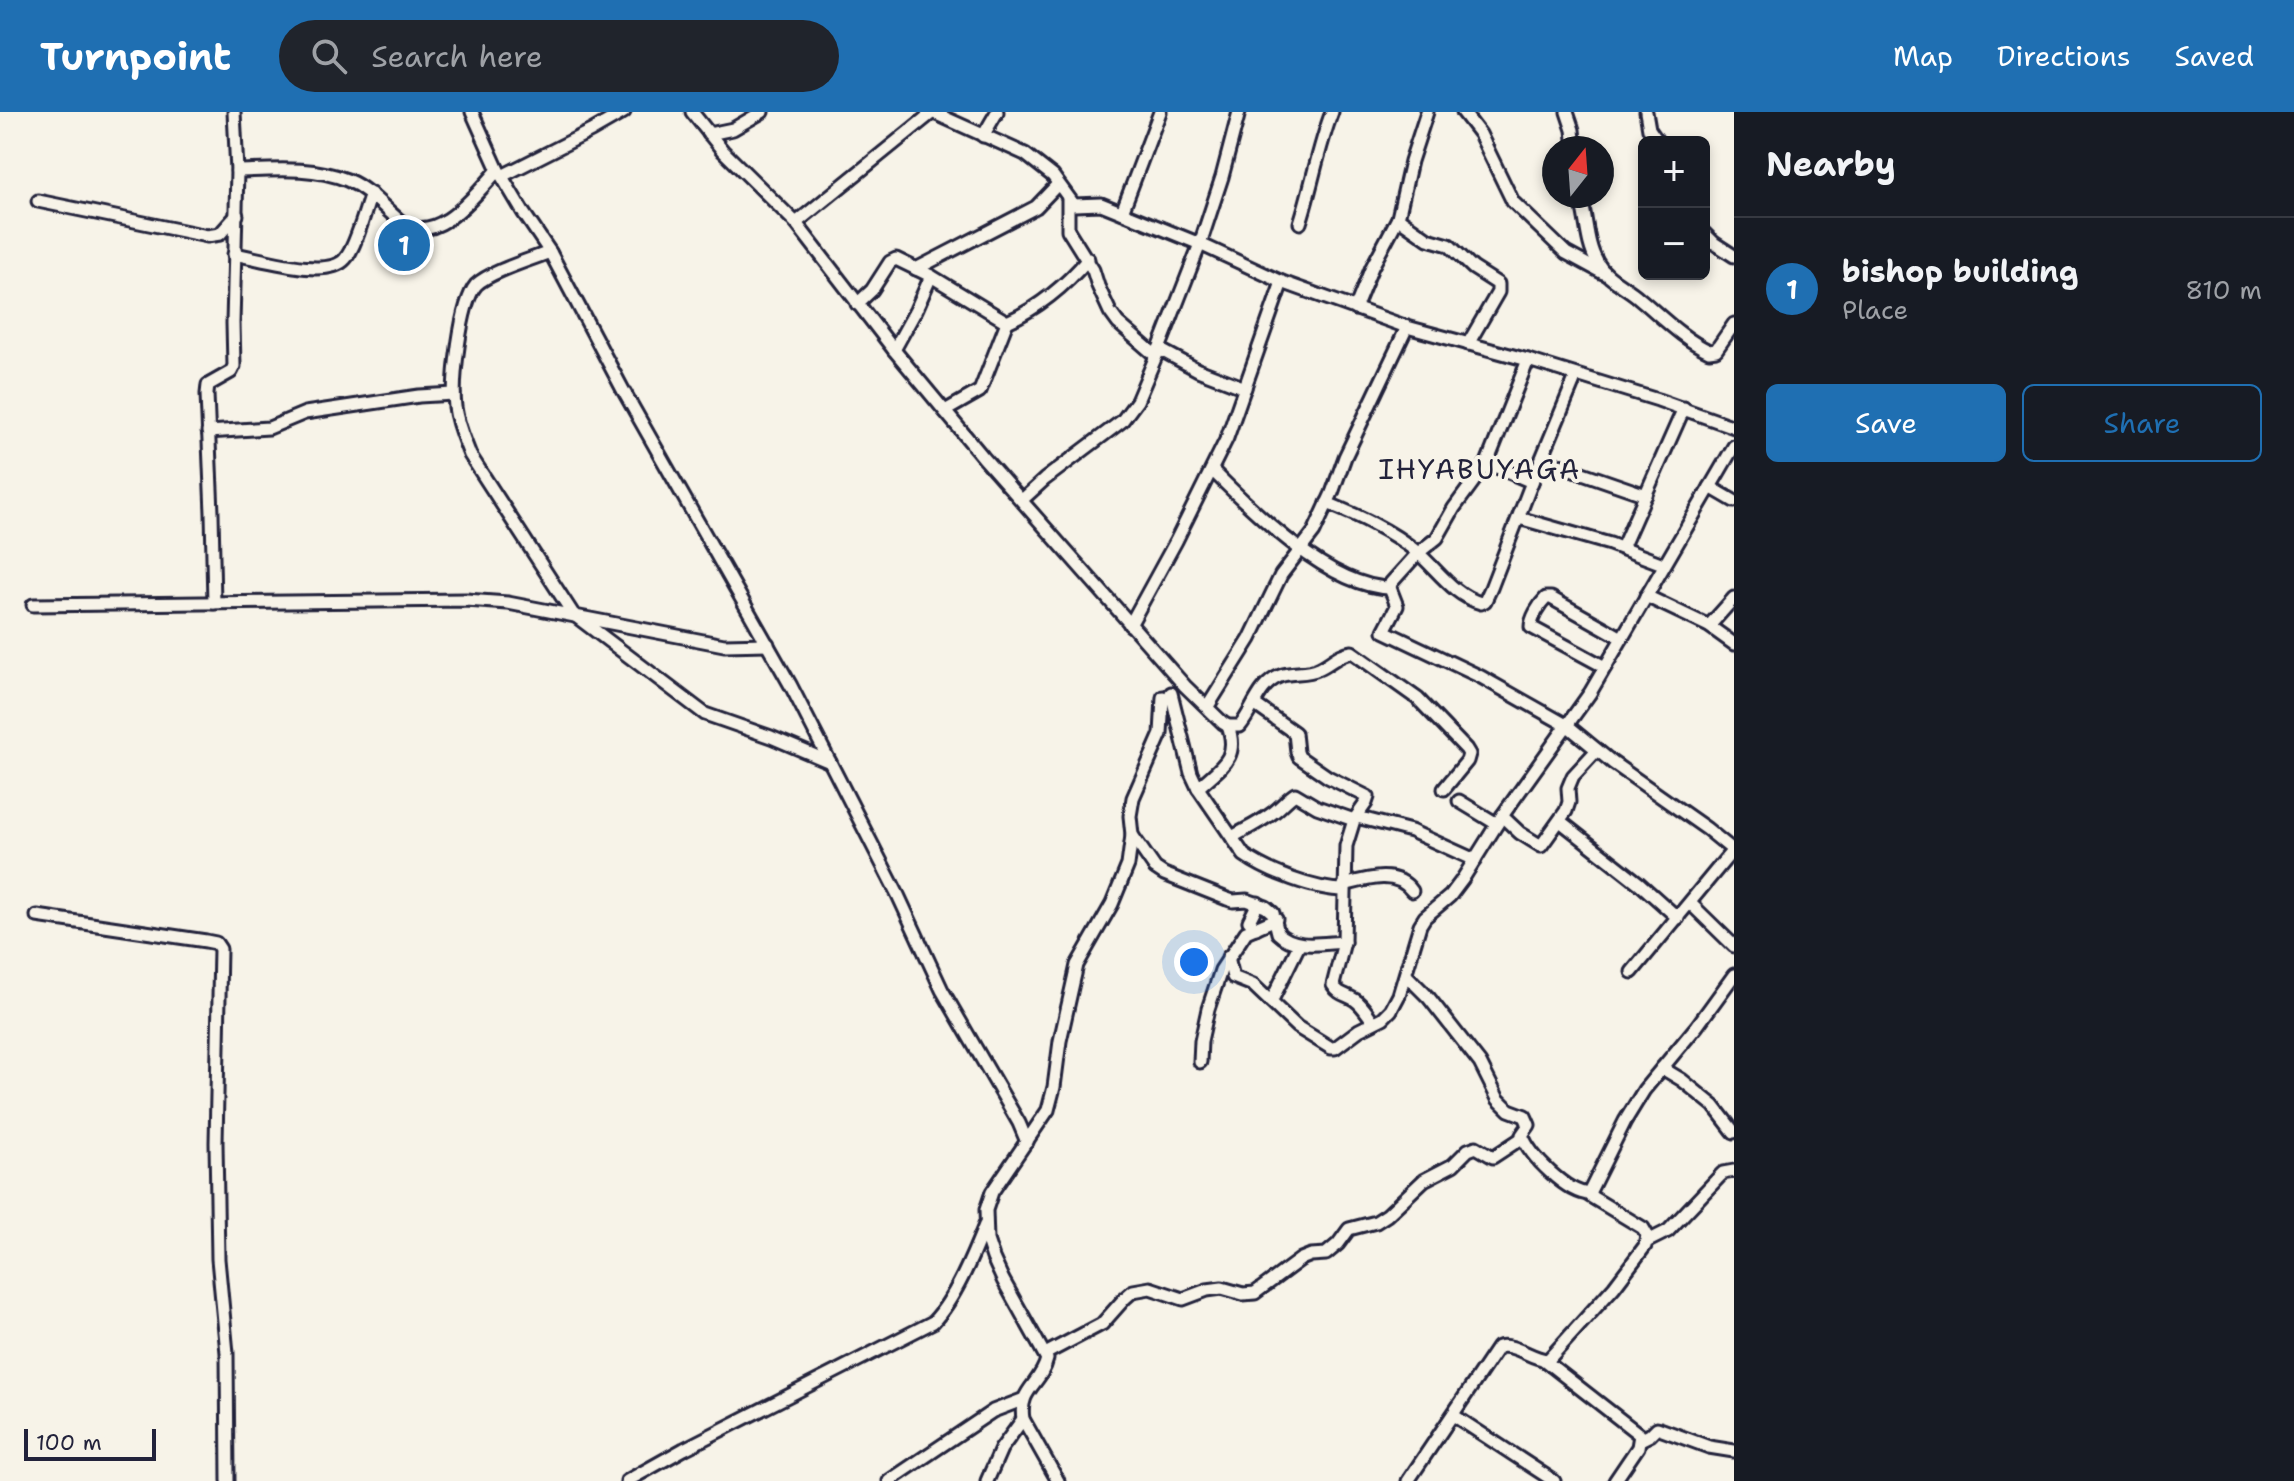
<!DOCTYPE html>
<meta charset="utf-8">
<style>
body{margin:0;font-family:"Shantell Sans",sans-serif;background:#20242c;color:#f1f3f6}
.controls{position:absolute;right:24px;top:24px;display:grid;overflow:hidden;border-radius:12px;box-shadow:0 4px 12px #0003}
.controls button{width:72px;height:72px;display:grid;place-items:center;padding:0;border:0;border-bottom:2px solid #363941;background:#171b24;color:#f1f3f6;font:40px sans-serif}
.compass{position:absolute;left:1542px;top:24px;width:72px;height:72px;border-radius:50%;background:#171b24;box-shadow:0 4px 12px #0003;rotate:17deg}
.scale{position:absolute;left:24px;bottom:20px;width:132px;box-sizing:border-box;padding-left:8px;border:4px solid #22223b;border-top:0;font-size:22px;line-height:28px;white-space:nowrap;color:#22223b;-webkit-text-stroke:6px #f7f3e8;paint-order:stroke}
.you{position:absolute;left:1194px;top:850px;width:28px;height:28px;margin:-20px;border:6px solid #fff;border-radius:50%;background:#1a73e8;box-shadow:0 0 0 12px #1a73e833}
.badge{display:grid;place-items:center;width:52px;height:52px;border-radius:50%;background:#1f6fb2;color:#fff;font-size:26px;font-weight:700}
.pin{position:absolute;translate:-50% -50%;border:4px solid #fff;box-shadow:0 2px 8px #0006}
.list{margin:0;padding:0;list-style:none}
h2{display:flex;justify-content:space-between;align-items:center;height:104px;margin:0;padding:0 32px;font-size:34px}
h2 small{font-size:26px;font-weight:400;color:#9ea1a6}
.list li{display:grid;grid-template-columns:52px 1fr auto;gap:24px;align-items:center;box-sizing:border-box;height:144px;padding:0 32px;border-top:2px solid #363941}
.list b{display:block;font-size:30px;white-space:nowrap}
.list p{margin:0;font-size:26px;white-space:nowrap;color:#9ea1a6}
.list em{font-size:26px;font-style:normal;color:#9ea1a6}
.actions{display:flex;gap:16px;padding:24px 32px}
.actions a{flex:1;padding:18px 0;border:2px solid #1f6fb2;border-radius:12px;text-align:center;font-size:28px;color:#1f6fb2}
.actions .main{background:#1f6fb2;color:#fff}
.icon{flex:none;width:44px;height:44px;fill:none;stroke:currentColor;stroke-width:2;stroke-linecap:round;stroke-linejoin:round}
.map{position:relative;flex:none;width:1734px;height:1369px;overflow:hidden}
header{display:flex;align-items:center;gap:48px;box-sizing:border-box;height:112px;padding:0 40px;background:#1f6fb2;color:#fff}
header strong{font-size:38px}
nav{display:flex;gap:44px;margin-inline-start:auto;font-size:28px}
.search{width:560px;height:72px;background:#20242c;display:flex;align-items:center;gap:20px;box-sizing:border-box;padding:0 28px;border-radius:44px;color:#9ea1a6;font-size:30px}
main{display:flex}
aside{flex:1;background:#171b24}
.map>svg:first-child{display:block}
</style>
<header>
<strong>Turnpoint</strong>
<div class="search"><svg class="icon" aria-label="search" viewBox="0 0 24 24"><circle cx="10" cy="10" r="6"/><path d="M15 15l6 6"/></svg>Search here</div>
<nav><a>Map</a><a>Directions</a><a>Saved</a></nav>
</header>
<main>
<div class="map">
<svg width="1734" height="1369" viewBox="0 0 1734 1369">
<rect width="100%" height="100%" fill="#f7f3e8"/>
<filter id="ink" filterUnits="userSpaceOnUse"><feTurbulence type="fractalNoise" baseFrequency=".0125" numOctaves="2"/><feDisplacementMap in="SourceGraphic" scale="16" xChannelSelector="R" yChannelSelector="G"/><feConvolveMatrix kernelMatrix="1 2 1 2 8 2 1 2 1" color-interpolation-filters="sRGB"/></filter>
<g filter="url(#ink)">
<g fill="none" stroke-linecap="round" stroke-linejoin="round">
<g stroke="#22223b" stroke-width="17">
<g id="minor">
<path d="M 472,0 L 498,58 L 523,100 L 550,140 L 623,278 L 791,574 L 898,783 L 942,878 L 1019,1011 L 1027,1030"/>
<path d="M 692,0 L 723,39 L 796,111 L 894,238 L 983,345 L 1185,574 L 1223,611 L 1228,614 L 1240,614 C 1254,597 1258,573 1280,564 C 1292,559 1306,563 1318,557 C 1330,552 1339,541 1352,540 L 1418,587 L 1466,637 L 1469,642 L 1467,649 L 1444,677"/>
<path d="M 932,0 L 1025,42 L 1053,64 L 1074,93 L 1101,92 L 1200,132 L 1282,170 L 1407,215 L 1528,248 L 1658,288 L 1734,315"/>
<path d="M 1463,0 L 1480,22 L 1513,90 L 1566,141 L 1603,161"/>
<path d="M 1567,0 L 1573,18 L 1575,36"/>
<path d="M 1646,0 L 1649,17 L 1658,30"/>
<path d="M 709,22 L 733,17 L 762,0"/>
<path d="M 983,24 L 997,0"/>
<path d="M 237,59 C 274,58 312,54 347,68 C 369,77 382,94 400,109 C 435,137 476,82 498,58"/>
<path d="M 502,64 L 591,19 L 624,0"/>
<path d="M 1580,84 C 1587,105 1586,131 1597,150 C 1606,167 1626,174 1639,186 C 1661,204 1683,227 1709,239 L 1716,238 L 1734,212"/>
<path d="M 1068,86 L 1068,118 L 1093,158 L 1098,174 L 1110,200 L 1118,211 L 1156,244"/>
<path d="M 38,89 L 207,124 L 220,122 L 237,103"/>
<path d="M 1122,100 L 1160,0"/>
<path d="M 1398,106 L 1428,127 L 1449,133 L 1473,156 L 1498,172 L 1498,180 L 1468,232"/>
<path d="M 796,111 L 933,0"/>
<path d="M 1300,111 C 1312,74 1318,36 1332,0"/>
<path d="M 1704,121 L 1714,131 L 1734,144"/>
<path d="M 550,140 C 532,147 489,160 476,173 C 460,192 452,271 455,295 C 457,312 464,327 470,343 L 573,502 L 705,602 L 771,625 L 830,650"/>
<path d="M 234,142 C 259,146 327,168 345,147 C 356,135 365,98 371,82"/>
<path d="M 916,157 L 1036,95 L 1058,72"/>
<path d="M 857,192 L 872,178 L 890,150 L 896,147 L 931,164 L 1007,210 L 980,279 L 945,299"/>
<path d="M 1355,197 L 1372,155 L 1398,106 L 1411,49 L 1427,0"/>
<path d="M 1007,210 C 1038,196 1066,173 1088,147"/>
<path d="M 1159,237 L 1198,258 L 1245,276"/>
<path d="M 894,238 L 916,198 L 931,164"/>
<path d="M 1528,248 L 1487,351 L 1454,396 L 1437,426 L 1418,441 L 1391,471 L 1390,476 L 1397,494 L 1384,519 L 1481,565 L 1568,614 L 1613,651 L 1707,717 L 1734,739"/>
<path d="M 208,320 L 269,316 L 305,301 L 419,284 L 454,282"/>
<path d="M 1542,347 L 1646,383"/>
<path d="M 1487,351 L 1532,370"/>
<path d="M 1212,358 C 1254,400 1329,475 1390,476"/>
<path d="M 1710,375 L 1734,389"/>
<path d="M 1022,388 L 1045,367 L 1122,309 L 1137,289 L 1159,237 L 1200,132 L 1222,65 L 1239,0"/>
<path d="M 1327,391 C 1359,404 1390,418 1417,440 C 1437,457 1454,484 1481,491 L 1485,489 L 1491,476 L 1532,370 L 1576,264"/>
<path d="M 1519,406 L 1610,432 L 1663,452"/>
<path d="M 1622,436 L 1684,296"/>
<path d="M 1646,484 L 1709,514 L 1734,532"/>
<path d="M 214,491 L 212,401 L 207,282 L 208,273 L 231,260 L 234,254 L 233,211 L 237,59 L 234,0"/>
<path d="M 33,493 L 466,488 L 508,491 L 724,533 L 768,532"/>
<path d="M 1130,513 L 1176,429 L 1227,326 L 1282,170"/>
<path d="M 1709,514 L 1734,486"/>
<path d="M 1605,555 L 1531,515 C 1531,506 1539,493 1546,486 L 1551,486 L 1622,526"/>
<path d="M 1171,581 L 1191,661 L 1198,676 L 1244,743 C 1268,760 1315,778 1344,778"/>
<path d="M 1254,592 L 1295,621 L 1297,640 L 1299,645 L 1328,665 L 1368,685 L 1366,691 L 1354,708 L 1346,734 L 1344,830 L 1333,873 C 1339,883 1346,882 1355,888 C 1362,892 1368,903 1373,909"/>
<path d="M 1208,594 L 1250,527 L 1281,463 L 1314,420 L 1332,381 L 1345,345 L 1407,215"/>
<path d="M 1198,676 C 1220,655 1240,647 1228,614"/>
<path d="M 1459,689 L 1497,712"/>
<path d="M 1502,704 L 1520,721 L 1541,734 L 1566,699 L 1569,690 L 1568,676 L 1573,664 L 1597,638"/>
<path d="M 1357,705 L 1411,719 L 1475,748"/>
<path d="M 1560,709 L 1640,772 L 1678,806"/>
<path d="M 1132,723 L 1155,756 L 1164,762 L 1227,787 L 1233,789 L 1247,788 L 1266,795 L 1273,801 L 1278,821 C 1295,838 1322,831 1344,830"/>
<path d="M 1232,725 C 1246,717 1261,710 1274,700 C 1282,694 1287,687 1295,682 L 1317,695 L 1354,708"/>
<path d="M 1344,773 C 1366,767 1397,757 1412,779"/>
<path d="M 1690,791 L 1734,834"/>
<path d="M 37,804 L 206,829 L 216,831 L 220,837 L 216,1031 L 218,1147 L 227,1241 L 228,1369"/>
<path d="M 1256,816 L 1249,809 L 1258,791"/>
<path d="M 1228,845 L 1233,865 L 1253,873 L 1297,915 L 1331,936 L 1335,936 L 1359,918 L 1383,906 L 1391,898 L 1399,883 L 1420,813 L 1425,805 L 1450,784 L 1462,768 L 1502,704 L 1590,581 L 1734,334"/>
<path d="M 1632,860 L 1733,738"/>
<path d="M 1406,863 L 1429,886 L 1480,951 L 1498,987 L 1509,998 L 1525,1004 L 1529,1013 L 1522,1023 C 1530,1044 1566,1081 1590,1082"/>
<path d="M 1271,890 L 1299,833"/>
<path d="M 1200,950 L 1201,929 L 1208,897 L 1221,858 L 1246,820 L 1276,807"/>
<path d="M 1662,956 L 1682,968 L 1714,994 L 1734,1020"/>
<path d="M 1646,1130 L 1668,1119 L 1720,1064 L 1723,1061 L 1734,1059"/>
<path d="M 1045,1242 L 1102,1212 L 1125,1186 L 1133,1179 L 1150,1176 L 1183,1187 L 1207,1178 L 1222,1176 L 1243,1182 L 1255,1181 L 1301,1147 L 1311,1143 L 1326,1142 L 1338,1132 L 1349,1117 L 1376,1110 L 1387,1103 L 1424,1068 L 1453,1053 L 1468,1038 L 1476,1035 L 1493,1045 L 1522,1026"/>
<path d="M 1544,1248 L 1640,1323 L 1638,1335 L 1615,1369"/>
<path d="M 1453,1303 L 1554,1369"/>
<path d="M 1640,1328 L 1650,1323 L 1657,1316 L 1709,1335 L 1734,1339"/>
<path d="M 627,1369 L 684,1337 L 933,1210 C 955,1187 973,1143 985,1113"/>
<path d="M 889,1369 L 993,1299 L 1022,1288"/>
<path d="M 987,1369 L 1001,1337 L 1023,1307"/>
<path d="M 1058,1369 L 1023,1307 C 1018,1277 1041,1273 1047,1247 L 1003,1168 L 993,1146 L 987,1128 L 986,1098 L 992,1080 L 1048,998 L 1054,975 L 1060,929 L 1077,853 L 1112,792 L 1128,753 L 1132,723 L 1130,704 L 1133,686 L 1161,622 L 1163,585"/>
<path d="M 1408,1369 L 1498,1235 C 1516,1231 1530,1247 1548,1248 L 1614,1175 L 1645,1134 L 1647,1123 L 1643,1116 L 1590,1084 L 1590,1079 L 1625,1009 L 1644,978 L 1697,914 L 1734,863"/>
</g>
</g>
<use href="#minor" stroke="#f7f3e8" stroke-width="11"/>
</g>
</g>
<g text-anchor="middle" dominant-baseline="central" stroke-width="8" stroke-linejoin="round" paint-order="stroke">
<g font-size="28" letter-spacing="2" fill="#22223b" stroke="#f7f3e8">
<text x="1480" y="357">IHYABUYAGA</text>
</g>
</g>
</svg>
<div class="controls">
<button>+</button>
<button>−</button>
</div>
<svg class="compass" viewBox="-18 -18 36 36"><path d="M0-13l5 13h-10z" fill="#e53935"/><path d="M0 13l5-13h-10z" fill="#9ea1a6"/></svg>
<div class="scale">100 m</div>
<div class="you"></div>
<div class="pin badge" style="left:404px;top:133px">1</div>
</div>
<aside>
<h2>Nearby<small></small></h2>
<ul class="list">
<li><span class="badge">1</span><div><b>bishop building</b><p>Place</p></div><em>810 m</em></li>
</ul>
<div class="actions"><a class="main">Save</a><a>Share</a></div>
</aside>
</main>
